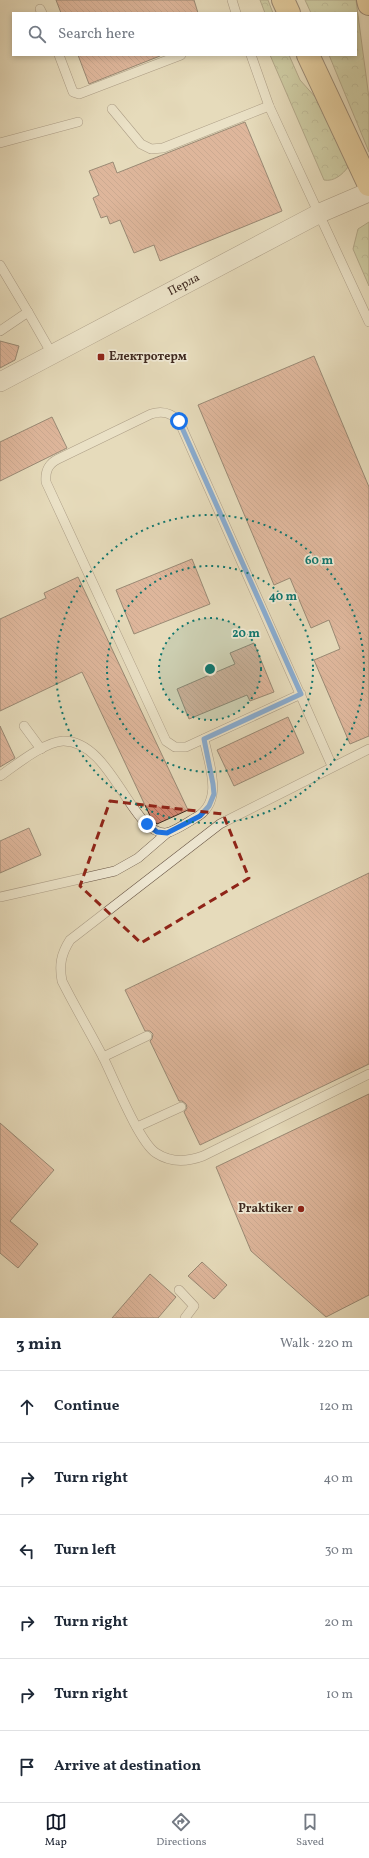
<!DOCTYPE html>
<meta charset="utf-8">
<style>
body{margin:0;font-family:Vollkorn,serif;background:#f6f6f7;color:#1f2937}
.stop{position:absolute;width:12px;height:12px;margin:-9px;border:3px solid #1a73e8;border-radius:50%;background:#fff}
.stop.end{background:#1a73e8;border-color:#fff;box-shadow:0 1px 4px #0008}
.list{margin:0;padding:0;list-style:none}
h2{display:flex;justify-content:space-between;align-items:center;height:52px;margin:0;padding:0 16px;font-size:17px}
h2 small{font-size:13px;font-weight:400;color:#747a83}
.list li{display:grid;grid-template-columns:26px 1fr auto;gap:12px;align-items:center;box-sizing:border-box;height:72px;padding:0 16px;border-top:1px solid #e0e1e3}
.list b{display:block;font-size:15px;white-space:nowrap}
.list em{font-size:13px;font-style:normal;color:#747a83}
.icon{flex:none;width:22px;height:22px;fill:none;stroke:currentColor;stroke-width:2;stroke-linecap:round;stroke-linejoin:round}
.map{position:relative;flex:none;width:369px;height:1318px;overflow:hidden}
.search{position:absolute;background:#fff;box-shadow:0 2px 6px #0003;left:12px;right:12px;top:12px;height:44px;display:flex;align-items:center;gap:10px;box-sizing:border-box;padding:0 14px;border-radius:0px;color:#747a83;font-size:15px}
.sheet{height:484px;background:#fff}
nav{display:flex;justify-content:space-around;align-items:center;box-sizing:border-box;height:56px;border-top:1px solid #e0e1e3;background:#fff;font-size:11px;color:#747a83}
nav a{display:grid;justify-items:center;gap:2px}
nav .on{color:#111827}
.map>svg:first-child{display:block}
</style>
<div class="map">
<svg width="369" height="1318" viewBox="0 0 369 1318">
<defs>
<pattern id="forest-crowns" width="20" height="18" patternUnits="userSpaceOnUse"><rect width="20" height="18" fill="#b7c08e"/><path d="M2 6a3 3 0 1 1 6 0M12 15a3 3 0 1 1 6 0" fill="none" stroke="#969c73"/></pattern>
<pattern id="building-back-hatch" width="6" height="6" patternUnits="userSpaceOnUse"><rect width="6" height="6" fill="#d48973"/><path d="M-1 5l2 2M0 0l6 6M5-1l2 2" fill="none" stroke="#ad705e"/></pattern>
</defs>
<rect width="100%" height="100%" fill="#e6dbbb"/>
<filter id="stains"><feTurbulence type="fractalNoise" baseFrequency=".005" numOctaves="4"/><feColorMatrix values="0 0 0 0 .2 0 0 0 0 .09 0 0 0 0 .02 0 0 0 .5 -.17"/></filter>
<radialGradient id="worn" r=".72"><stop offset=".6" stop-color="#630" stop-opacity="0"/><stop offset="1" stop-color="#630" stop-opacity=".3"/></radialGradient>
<g fill="url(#forest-crowns)" stroke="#7b7456">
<path d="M 260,0 L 268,0 L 273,13 L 265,13 Z"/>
<path d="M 305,0 L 356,0 L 369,98 L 369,152 L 329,55 L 356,55 L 356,13 L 311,13 Z"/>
<path d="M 270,55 L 289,55 L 300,80 L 317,99 L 337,134 L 348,167 C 343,174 334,182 324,180 Z"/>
<path d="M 369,222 L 369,286 L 353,249 L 358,229 Z"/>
</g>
<g fill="url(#building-back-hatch)" stroke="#3f291f">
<path d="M 56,0 L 194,0 L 198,13 L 61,13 Z"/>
<path d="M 78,55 L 160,55 L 160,56 L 89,84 Z"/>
<path d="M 245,122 L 282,211 L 160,261 L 154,245 L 134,253 L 120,220 L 110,224 L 107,216 L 101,218 L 93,198 L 99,195 L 89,171 L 113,162 L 117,173 Z"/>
<path d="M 0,341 L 19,346 L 15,360 L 0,368 Z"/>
<path d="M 314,356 L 369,487 L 369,736 L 350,744 L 314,660 L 340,649 L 329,620 L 311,628 L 290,578 L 274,585 L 198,405 Z"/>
<path d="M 52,417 L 67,448 L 0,481 L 0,442 Z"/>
<path d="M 192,559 L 210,604 L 134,634 L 116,590 Z"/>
<path d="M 78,577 L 188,810 L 157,824 L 152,820 L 82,672 L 0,711 L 0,619 L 46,598 L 44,593 Z"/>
<path d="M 254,643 L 274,692 L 250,701 L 247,695 L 189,719 L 177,689 L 235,664 L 230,653 Z"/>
<path d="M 288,717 L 304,753 L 234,786 L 217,750 Z"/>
<path d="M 0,726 L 15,758 L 0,767 Z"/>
<path d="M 29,828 L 41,855 L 0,873 L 0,841 Z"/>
<path d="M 369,873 L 369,1064 L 200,1145 L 184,1112 L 187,1108 L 186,1104 L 182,1101 L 179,1101 L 150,1041 L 152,1039 L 153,1034 L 150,1031 L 145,1031 L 125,990 Z"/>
<path d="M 369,1094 L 369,1295 L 326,1317 L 251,1251 L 216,1167 Z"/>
<path d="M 0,1123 L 54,1170 L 10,1221 L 38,1244 L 18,1268 L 0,1253 Z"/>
<path d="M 202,1262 L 227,1285 L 214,1299 L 188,1276 Z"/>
<path d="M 150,1274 L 176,1297 L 158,1318 L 112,1318 Z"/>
</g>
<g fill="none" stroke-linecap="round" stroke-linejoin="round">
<g stroke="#695646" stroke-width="10">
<g id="lane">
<path d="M 232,0 L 236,13"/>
<path d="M 40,9 L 42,13"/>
<path d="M 59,55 L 73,92 L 79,94 L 181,55"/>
<path d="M 251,55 L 269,106 L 369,322"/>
<path d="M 112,109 L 141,144 L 151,149 L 163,148 L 269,106"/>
<path d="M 0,143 L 78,122"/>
<path d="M 0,265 L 28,312"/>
<path d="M 0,331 L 28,312 L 52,354"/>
<path d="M 301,694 L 186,747 L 175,747 L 166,741 L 46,482 C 45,471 48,464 58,459 L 151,414 C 163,410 171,413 179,421 L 332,766"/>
<path d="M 24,726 L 41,749"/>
<path d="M 369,749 L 220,824 L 70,940 C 61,954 59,965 62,981 C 75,1007 90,1032 103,1057 C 114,1079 139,1142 156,1153 C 171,1163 187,1162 203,1156 L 369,1074"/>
<path d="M 0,776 C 16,765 44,742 63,741 C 111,740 131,833 165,833 C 172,833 188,822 195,818 C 225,802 209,765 204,739"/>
<path d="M 0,897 L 115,871 L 138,858 L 167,833"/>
<path d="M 103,1057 L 147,1036"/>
<path d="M 137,1127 L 181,1107"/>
<path d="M 179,1290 L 194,1306 L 185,1318"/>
</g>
</g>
<g stroke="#695646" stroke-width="20">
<g id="street">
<path id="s1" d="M 0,382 L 320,213 L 369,192"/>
</g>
</g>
<g stroke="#3f291f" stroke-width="24">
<g id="primary">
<path d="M 283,0 L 289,13"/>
<path d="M 368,0 L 369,4"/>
<path d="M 308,55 L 369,185"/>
</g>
</g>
<use href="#lane" stroke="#efe8d3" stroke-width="9"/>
<use href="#street" stroke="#efe8d3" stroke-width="19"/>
<use href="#primary" stroke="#e3be7e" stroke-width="22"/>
</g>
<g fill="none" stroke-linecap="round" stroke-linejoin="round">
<path stroke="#1a73e8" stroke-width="5" d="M 147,824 L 157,832 L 167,833 L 200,816 L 209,806 L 214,794 L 213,784 L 204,739 L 301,694 L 179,421"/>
</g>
<path d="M0 0H369V1318H0ZM 110,801 L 223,814 L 249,878 L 141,943 L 80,886 Z" fill="#e6dbbb" fill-opacity=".55" fill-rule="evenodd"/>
<path fill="none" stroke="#8f2418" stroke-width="3" stroke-dasharray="8 5" stroke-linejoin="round" d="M 110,801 L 223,814 L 249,878 L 141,943 L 80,886 Z"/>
<circle cx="210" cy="669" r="51" fill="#0f766e" fill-opacity=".12"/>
<g fill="none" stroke="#0f766e" stroke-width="2" stroke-dasharray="2 4">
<circle cx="210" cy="669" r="51"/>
<circle cx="210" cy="669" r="103"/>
<circle cx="210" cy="669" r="154"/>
</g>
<g fill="#8f2418" stroke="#efe8d3" stroke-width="1.5">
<rect x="97" y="353" width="8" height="8" rx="2"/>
<circle cx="301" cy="1209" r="4"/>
</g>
<g text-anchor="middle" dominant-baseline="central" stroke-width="3.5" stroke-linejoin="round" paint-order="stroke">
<g font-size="12" fill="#3f291f" stroke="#efe8d3">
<text stroke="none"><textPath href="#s1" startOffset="208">Перла</textPath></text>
</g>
<g font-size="12" font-weight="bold" fill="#3f291f" stroke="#efe8d3" text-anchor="start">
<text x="109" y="357">Електротерм</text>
<text x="293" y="1209" text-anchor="end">Praktiker</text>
</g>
</g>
<circle cx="210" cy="669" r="6" fill="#0f766e" stroke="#efe8d3" stroke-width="2"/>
<g font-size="12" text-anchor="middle" font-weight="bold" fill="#0f766e" stroke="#efe8d3" stroke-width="3.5" stroke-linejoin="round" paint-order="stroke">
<text x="319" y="564">60 m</text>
<text x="283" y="600">40 m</text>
<text x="246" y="637">20 m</text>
</g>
<rect width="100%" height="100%" filter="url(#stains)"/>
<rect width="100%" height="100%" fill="url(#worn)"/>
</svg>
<div class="stop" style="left:179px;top:421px"></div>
<div class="stop end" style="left:147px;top:824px"></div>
<div class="search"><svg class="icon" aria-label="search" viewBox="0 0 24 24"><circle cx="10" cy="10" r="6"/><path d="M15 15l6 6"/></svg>Search here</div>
</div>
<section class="sheet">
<h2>3 min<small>Walk · 220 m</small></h2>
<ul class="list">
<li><svg class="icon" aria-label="ahead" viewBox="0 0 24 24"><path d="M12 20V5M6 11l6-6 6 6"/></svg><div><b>Continue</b></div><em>120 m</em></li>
<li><svg class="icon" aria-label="right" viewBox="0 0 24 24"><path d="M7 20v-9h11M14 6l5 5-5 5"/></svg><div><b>Turn right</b></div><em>40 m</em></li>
<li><svg class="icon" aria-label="left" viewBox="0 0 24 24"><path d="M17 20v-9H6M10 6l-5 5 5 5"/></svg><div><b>Turn left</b></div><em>30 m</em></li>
<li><svg class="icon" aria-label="right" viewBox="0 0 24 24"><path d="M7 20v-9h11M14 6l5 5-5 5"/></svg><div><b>Turn right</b></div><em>20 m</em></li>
<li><svg class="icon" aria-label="right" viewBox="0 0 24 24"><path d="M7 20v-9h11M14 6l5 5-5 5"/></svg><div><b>Turn right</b></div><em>10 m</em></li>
<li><svg class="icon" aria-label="arrive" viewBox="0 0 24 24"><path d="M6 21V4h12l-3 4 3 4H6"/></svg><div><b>Arrive at destination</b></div></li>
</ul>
</section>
<nav>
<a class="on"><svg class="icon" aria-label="map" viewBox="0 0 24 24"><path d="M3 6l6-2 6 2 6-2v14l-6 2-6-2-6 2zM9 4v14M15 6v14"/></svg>Map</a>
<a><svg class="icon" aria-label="directions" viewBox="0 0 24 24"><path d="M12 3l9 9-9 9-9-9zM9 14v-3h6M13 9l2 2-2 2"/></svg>Directions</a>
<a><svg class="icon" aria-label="saved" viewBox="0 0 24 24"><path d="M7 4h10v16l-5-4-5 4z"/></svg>Saved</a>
</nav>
